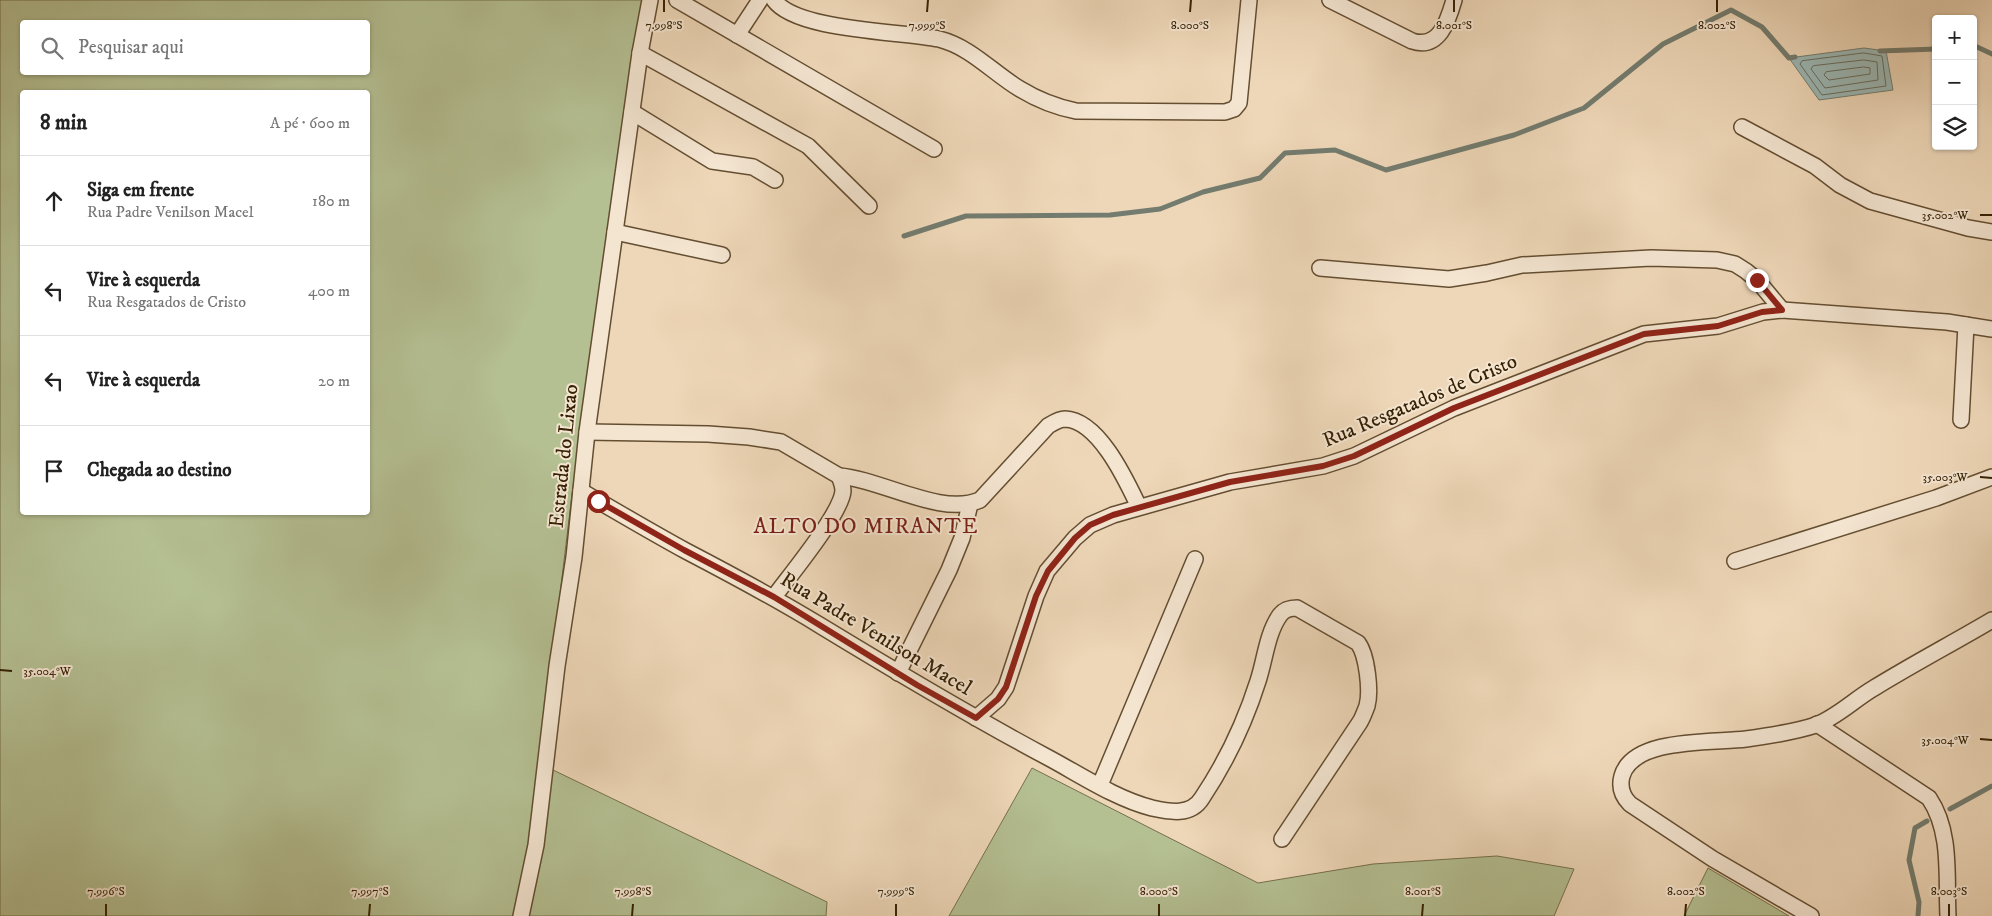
<!DOCTYPE html>
<html lang="pt">
<meta charset="utf-8">
<style>
body{margin:0;font-family:"IM FELL DW Pica",serif;background:#f6f6f6;color:#222}
.controls{position:absolute;right:15px;top:15px;display:grid;overflow:hidden;border-radius:5px;box-shadow:0 1px 4px #0004}
.controls button{width:45px;height:45px;display:grid;place-items:center;padding:0;border:0;border-bottom:1px solid #e0e0e0;background:#fff;color:#222;font:25px sans-serif}
.stop{position:absolute;width:15px;height:15px;margin:-11px;border:4px solid #8f2418;border-radius:50%;background:#fff}
.stop.end{background:#8f2418;border-color:#fff;box-shadow:0 1px 5px #0008}
.list{margin:0;padding:0;list-style:none}
h2{display:flex;justify-content:space-between;align-items:center;height:65px;margin:0;padding:0 20px;font-size:21px}
h2 small{font-size:16px;font-weight:400;color:#767676}
.list li{display:grid;grid-template-columns:32px 1fr auto;gap:15px;align-items:center;box-sizing:border-box;height:90px;padding:0 20px;border-top:1px solid #e0e0e0}
.list b{display:block;font-size:19px;white-space:nowrap}
.list p{margin:0;font-size:16px;white-space:nowrap;color:#767676}
.list em{font-size:16px;font-style:normal;color:#767676}
.icon{flex:none;width:28px;height:28px;fill:none;stroke:currentColor;stroke-width:2;stroke-linecap:round;stroke-linejoin:round}
.map{position:relative;flex:none;width:1992px;height:916px;overflow:hidden}
.search{position:absolute;background:#fff;box-shadow:0 1px 4px #0004;left:20px;top:20px;width:350px;height:55px;display:flex;align-items:center;gap:12px;box-sizing:border-box;padding:0 18px;border-radius:5px;color:#767676;font-size:19px}
.panel{position:absolute;background:#fff;box-shadow:0 1px 4px #0004;left:20px;top:90px;width:350px;height:425px;border-radius:5px}
.map>svg:first-child{display:block}
</style>
<div class="map">
<svg width="1992" height="916" viewBox="0 0 1992 916">
<rect width="100%" height="100%" fill="#eed7b8"/>
<filter id="stains"><feTurbulence type="fractalNoise" baseFrequency=".004" numOctaves="4"/><feColorMatrix values="0 0 0 0 .2 0 0 0 0 .09 0 0 0 0 .02 0 0 0 .5 -.17"/></filter>
<radialGradient id="worn" r=".72"><stop offset=".6" stop-color="#630" stop-opacity="0"/><stop offset="1" stop-color="#630" stop-opacity=".3"/></radialGradient>
<g fill="#b4bf92" stroke="#75704b" fill-rule="evenodd">
<path d="M 0,0 L 643,0 L 630,84 L 572,494 L 531,837 L 513,916 L 0,916 ZM 22,22 L 368,22 L 368,72 L 22,72 ZM 22,92 L 368,92 L 368,512 L 22,512 Z"/>
<path d="M 1032,768 L 1258,883 L 1373,864 L 1497,856 L 1574,869 L 1554,916 L 949,916 Z"/>
<path d="M 551,769 L 827,902 L 826,916 L 526,916 Z"/>
<path d="M 1708,868 L 1789,916 L 1684,916 Z"/>
</g>
<path fill="#9bb8b6" stroke="#737c6f" d="M 1864,48 L 1886,51 L 1893,90 L 1819,100 L 1789,58 Z"/>
<g fill="none" stroke-linecap="round" stroke-linejoin="round">
<g stroke="#686c5d" stroke-width="1">
<path d="M 1864,53 L 1882,56 L 1886,86 L 1822,95 L 1800,64 L 1802,61 Z"/>
<path d="M 1864,60 L 1877,62 L 1878,80 L 1825,88 L 1811,69 L 1813,66 Z"/>
<path d="M 1864,67 L 1870,68 L 1870,74 L 1829,80 L 1824,75 L 1826,72 Z"/>
</g>
<g stroke="#737c6f" stroke-width="5">
<path d="M 1973,45 L 1992,54"/>
<path d="M 1880,51 L 1936,49"/>
<path d="M 904,236 L 966,216 L 1110,215 L 1160,209 L 1203,192 L 1260,178 L 1285,153 L 1335,150 L 1386,170 L 1514,135 L 1584,108 L 1663,44 L 1731,10 L 1762,27 L 1789,58 L 1795,57"/>
<path d="M 1950,809 L 1992,786"/>
<path d="M 1918,916 L 1919,902 L 1909,860 L 1915,828 L 1927,821"/>
</g>
<g stroke="#644e31" stroke-width="18">
<g id="minor">
<path d="M 677,0 L 934,149"/>
<path d="M 774,0 C 796,31 901,31 939,39 C 971,47 993,73 1020,89 C 1038,100 1056,107 1076,111 L 1225,112 L 1234,109 L 1239,103 L 1249,0"/>
<path d="M 1330,0 L 1412,41 C 1439,50 1448,21 1454,0"/>
<path d="M 737,35 L 760,0"/>
<path d="M 640,53 L 808,146 L 869,206"/>
<path d="M 632,112 L 712,161 L 753,167 L 775,180"/>
<path d="M 1742,127 L 1815,166 L 1840,185 L 1870,201 L 1968,228 L 1992,232"/>
<path d="M 615,232 L 722,255"/>
<path d="M 1320,268 L 1449,279 L 1487,273 L 1522,265 L 1651,258 L 1717,260 L 1735,264 L 1746,271 L 1757,280 L 1782,310"/>
<path d="M 1961,420 L 1966,325"/>
<path d="M 587,432 L 708,434 L 749,437 L 781,442 L 839,476 C 841,481 843,485 843,491 C 841,514 790,575 774,597"/>
<path d="M 839,476 C 881,479 941,517 980,500 L 1048,426 C 1053,423 1059,419 1065,419 C 1099,420 1127,482 1139,507"/>
<path d="M 581,491 C 616,511 651,532 686,551 C 732,575 777,599 821,626 C 895,671 970,716 1047,757 C 1079,774 1116,799 1152,808 C 1170,812 1191,816 1202,798 C 1226,762 1245,722 1258,681 C 1265,660 1267,633 1280,615 C 1285,609 1290,608 1297,608 L 1358,643 C 1367,655 1371,691 1367,706 C 1365,711 1363,717 1360,722 L 1282,839"/>
<path d="M 1735,561 L 1936,498 L 1992,477"/>
<path d="M 898,673 L 949,570 L 962,538 L 970,504"/>
<path d="M 976,718 L 998,699 L 1006,687 L 1036,596 L 1047,571 L 1075,538 L 1090,525 L 1113,515 L 1230,482 L 1323,466 L 1354,456 L 1454,408 L 1644,334 L 1718,326 L 1763,312 L 1782,310 L 1947,322 L 1992,329"/>
<path d="M 1817,724 L 1929,798 C 1952,832 1946,877 1948,916"/>
<path d="M 1100,785 L 1195,559"/>
<path d="M 521,916 L 536,845 L 557,666 L 574,557 L 587,432 L 640,53 L 650,0"/>
<path d="M 1811,916 L 1713,859 L 1630,804 C 1622,796 1619,787 1622,776 C 1633,737 1714,743 1746,739 C 1768,736 1795,732 1816,725 C 1837,717 1855,699 1874,688 C 1913,664 1953,643 1992,620"/>
</g>
</g>
<use href="#minor" stroke="#f4e5d1" stroke-width="15"/>
</g>
<g fill="none" stroke-linecap="round" stroke-linejoin="round">
<path stroke="#8f2418" stroke-width="6" d="M 598,501 L 684,550 L 774,597 L 917,685 L 976,718 L 998,699 L 1006,687 L 1036,596 L 1048,571 L 1075,538 L 1090,525 L 1113,515 L 1230,482 L 1323,466 L 1354,456 L 1454,408 L 1644,334 L 1718,326 L 1762,312 L 1782,310 L 1757,280"/>
</g>
<path fill="none" stroke="#362104" stroke-width="2" d="M 664,12 L 664,0M 927,12 L 928,0M 1190,12 L 1191,0M 1454,12 L 1454,0M 1717,12 L 1717,0M 1980,215 L 1992,215M 1980,477 L 1992,478M 0,670 L 12,671M 1980,739 L 1992,740M 106,916 L 106,904M 369,916 L 370,904M 632,916 L 633,904M 896,916 L 896,904M 1159,916 L 1159,904M 1422,916 L 1423,904M 1685,916 L 1686,904M 1949,916 L 1949,904"/>
<g text-anchor="middle" dominant-baseline="central" stroke-width="4" stroke-linejoin="round" paint-order="stroke">
<g font-size="21" fill="#362104" stroke="#f4e5d1">
<text transform="translate(1420 401) rotate(-23)">Rua Resgatados de Cristo</text>
<text transform="translate(564 456) rotate(-84)">Estrada do Lixao</text>
<text transform="translate(876 634) rotate(31)">Rua Padre Venilson Macel</text>
</g>
<g font-size="22" letter-spacing="1" fill="#7a1f14" stroke="#f4e5d1">
<text x="866" y="526">ALTO DO MIRANTE</text>
</g>
</g>
<g font-size="12" text-anchor="middle" fill="#362104" stroke="#f4e5d1" stroke-width="4" stroke-linejoin="round" paint-order="stroke">
<text x="664" y="29">7.998°S</text>
<text x="927" y="29">7.999°S</text>
<text x="1190" y="29">8.000°S</text>
<text x="1454" y="29">8.001°S</text>
<text x="1717" y="29">8.002°S</text>
<text x="1945" y="219">35.002°W</text>
<text x="1945" y="481">35.003°W</text>
<text x="47" y="675">35.004°W</text>
<text x="1945" y="744">35.004°W</text>
<text x="106" y="895">7.996°S</text>
<text x="370" y="895">7.997°S</text>
<text x="633" y="895">7.998°S</text>
<text x="896" y="895">7.999°S</text>
<text x="1159" y="895">8.000°S</text>
<text x="1686" y="895">8.002°S</text>
<text x="1423" y="895">8.001°S</text>
<text x="1949" y="895">8.003°S</text>
</g>
<rect width="100%" height="100%" filter="url(#stains)"/>
<rect width="100%" height="100%" fill="url(#worn)"/>
</svg>
<div class="controls">
<button>+</button>
<button>−</button>
<button><svg class="icon" aria-label="layers" viewBox="0 0 24 24"><path d="M12 4l9 5-9 5-9-5zM3 14l9 5 9-5"/></svg></button>
</div>
<div class="stop" style="left:598px;top:501px"></div>
<div class="stop end" style="left:1757px;top:280px"></div>
<div class="search"><svg class="icon" aria-label="search" viewBox="0 0 24 24"><circle cx="10" cy="10" r="6"/><path d="M15 15l6 6"/></svg>Pesquisar aqui</div>
<section class="panel">
<h2>8 min<small>A pé · 600 m</small></h2>
<ul class="list">
<li><svg class="icon" aria-label="ahead" viewBox="0 0 24 24"><path d="M12 20V5M6 11l6-6 6 6"/></svg><div><b>Siga em frente</b><p>Rua Padre Venilson Macel</p></div><em>180 m</em></li>
<li><svg class="icon" aria-label="left" viewBox="0 0 24 24"><path d="M17 20v-9H6M10 6l-5 5 5 5"/></svg><div><b>Vire à esquerda</b><p>Rua Resgatados de Cristo</p></div><em>400 m</em></li>
<li><svg class="icon" aria-label="left" viewBox="0 0 24 24"><path d="M17 20v-9H6M10 6l-5 5 5 5"/></svg><div><b>Vire à esquerda</b></div><em>20 m</em></li>
<li><svg class="icon" aria-label="arrive" viewBox="0 0 24 24"><path d="M6 21V4h12l-3 4 3 4H6"/></svg><div><b>Chegada ao destino</b></div></li>
</ul>
</section>
</div>
